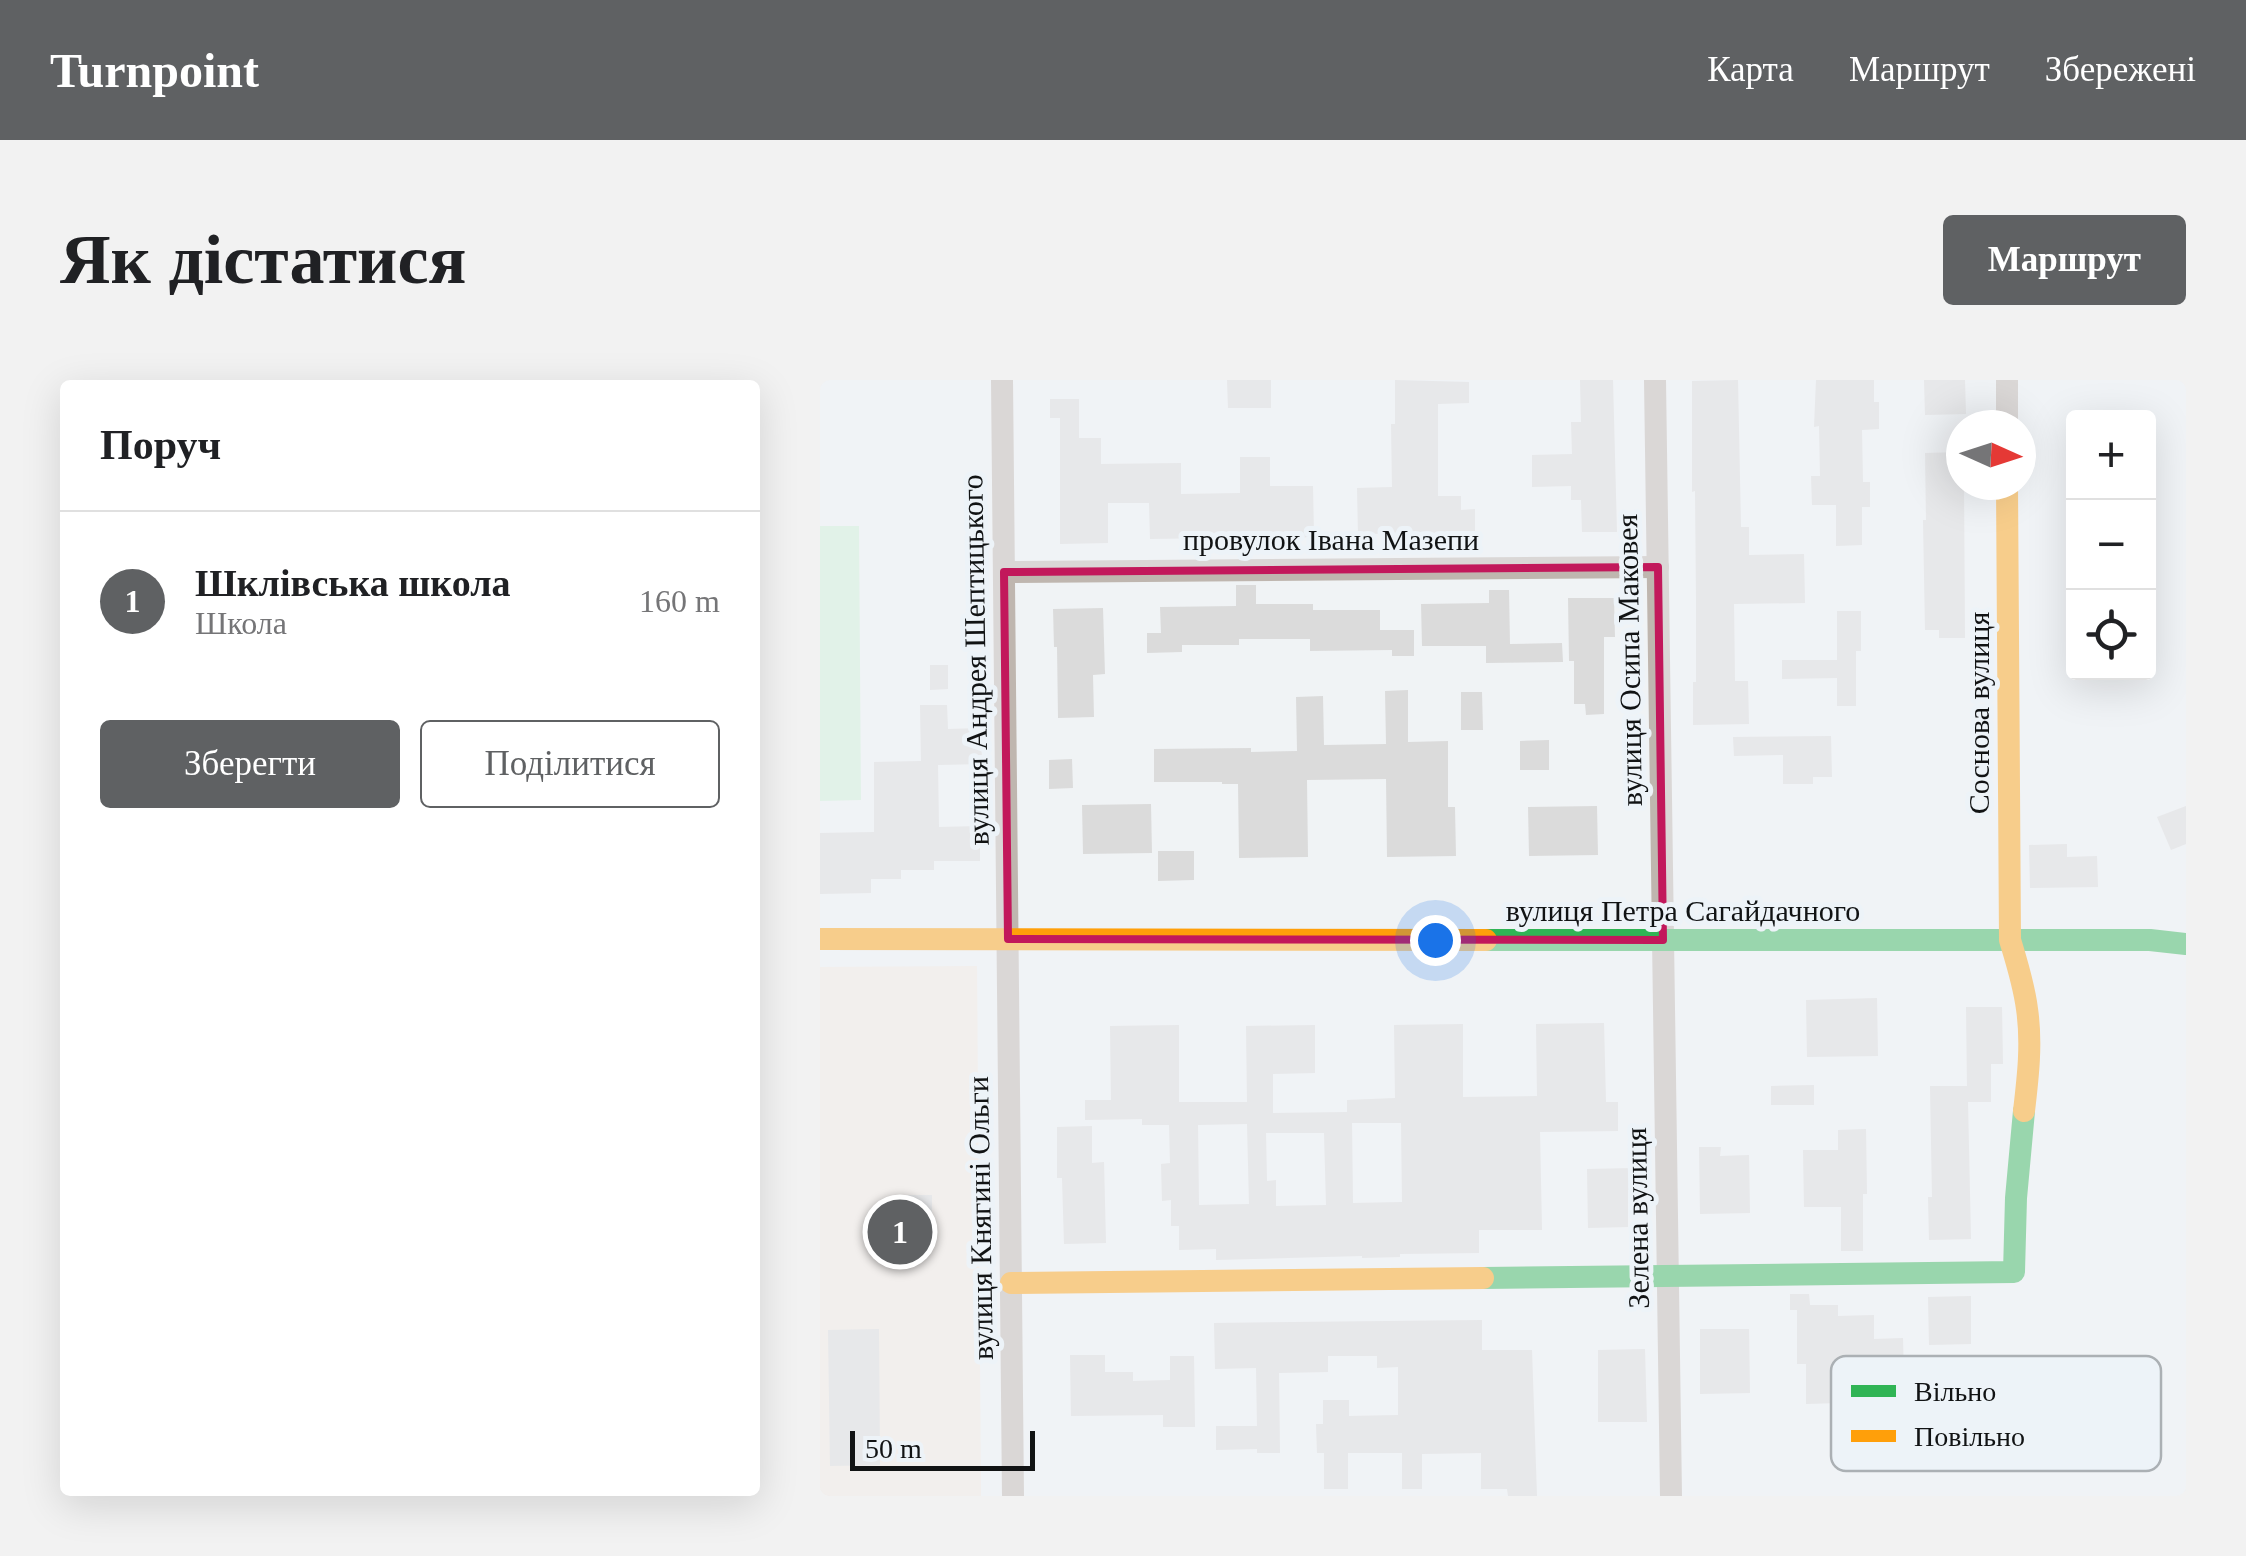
<!DOCTYPE html>
<html lang="uk">
<meta charset="utf-8">
<style>
body{margin:0;font-family:"Times New Roman",serif;background:#f2f2f2;color:#202124}
.controls{position:absolute;right:30px;top:30px;display:grid;overflow:hidden;border-radius:10px;box-shadow:0 10px 40px #0002}
.controls button{width:90px;height:90px;display:grid;place-items:center;padding:0;border:0;border-bottom:2px solid #e0e0e0;background:#fff;color:#202124;font:50px sans-serif}
.compass{position:absolute;left:1126px;top:30px;width:90px;height:90px;border-radius:50%;background:#fff;box-shadow:0 10px 40px #0002;rotate:93deg}
.scale{position:absolute;left:30px;bottom:25px;width:185px;box-sizing:border-box;padding-left:10px;border:5px solid #111314;border-top:0;font-size:28px;line-height:35px;white-space:nowrap;color:#111314;-webkit-text-stroke:8px #edf3f8;paint-order:stroke}
.you{position:absolute;left:615px;top:560px;width:35px;height:35px;margin:-25px;border:8px solid #fff;border-radius:50%;background:#1a73e8;box-shadow:0 0 0 15px #1a73e833}
.badge{display:grid;place-items:center;width:65px;height:65px;border-radius:50%;background:#5f6163;color:#fff;font-size:32px;font-weight:700}
.pin{position:absolute;translate:-50% -50%;border:5px solid #fff;box-shadow:0 2px 10px #0006}
.list{margin:0;padding:0;list-style:none}
h2{display:flex;justify-content:space-between;align-items:center;height:130px;margin:0;padding:0 40px;font-size:42px}
h2 small{font-size:32px;font-weight:400;color:#757577}
.list li{display:grid;grid-template-columns:65px 1fr auto;gap:30px;align-items:center;box-sizing:border-box;height:180px;padding:0 40px;border-top:2px solid #e0e0e0}
.list b{display:block;font-size:38px;white-space:nowrap}
.list p{margin:0;font-size:32px;white-space:nowrap;color:#757577}
.list em{font-size:32px;font-style:normal;color:#757577}
.actions{display:flex;gap:20px;padding:30px 40px}
.actions a{flex:1;padding:22px 0;border:2px solid #5f6163;border-radius:10px;text-align:center;font-size:35px;color:#5f6163}
.actions .main{background:#5f6163;color:#fff}
.icon{flex:none;width:55px;height:55px;fill:none;stroke:currentColor;stroke-width:2;stroke-linecap:round;stroke-linejoin:round}
.map{position:relative;flex:none;width:1366px;height:1116px;overflow:hidden;border-radius:10px}
header{display:flex;align-items:center;gap:60px;box-sizing:border-box;height:140px;padding:0 50px;background:#5f6163;color:#fff}
header strong{font-size:48px}
nav{display:flex;gap:55px;margin-inline-start:auto;font-size:35px}
.intro{display:flex;align-items:center;justify-content:space-between;box-sizing:border-box;height:240px;padding:0 60px}
h1{margin:0;font-size:70px}
.button{padding:25px 45px;border-radius:10px;background:#5f6163;color:#fff;font-size:35px;font-weight:700}
main{display:flex;gap:60px;padding:0 60px}
aside{flex:1;background:#fff;border-radius:10px;box-shadow:0 10px 40px #0002}
.map>svg:first-child{display:block}
</style>
<header>
<strong>Turnpoint</strong>
<nav><a>Карта</a><a>Маршрут</a><a>Збережені</a></nav>
</header>
<div class="intro"><h1>Як дістатися</h1><a class="button">Маршрут</a></div>
<main>
<aside>
<h2>Поруч<small></small></h2>
<ul class="list">
<li><span class="badge">1</span><div><b>Шклівська школа</b><p>Школа</p></div><em>160 m</em></li>
</ul>
<div class="actions"><a class="main">Зберегти</a><a>Поділитися</a></div>
</aside>
<div class="map">
<svg width="1366" height="1116" viewBox="0 0 1366 1116">
<rect width="100%" height="100%" fill="#f0f3f5"/>
<path fill="#f3ebe2" d="M 157,586 L 161,1116 L 0,1116 L 0,587 Z"/>
<path fill="#cef2d8" d="M 0,146 L 39,146 L 41,420 L 0,421 Z"/>
<g fill="#dbdbdb" fill-rule="evenodd">
<path d="M 407,0 L 451,0 L 451,28 L 408,28 Z"/>
<path d="M 575,0 L 649,2 L 649,23 L 618,24 L 618,116 L 641,116 L 641,130 L 655,129 L 655,153 L 538,154 L 537,108 L 572,107 L 571,44 L 575,44 Z"/>
<path d="M 760,0 L 793,0 L 797,152 L 762,152 L 761,120 L 751,120 L 751,106 L 712,107 L 712,75 L 752,74 L 751,42 L 761,42 Z"/>
<path d="M 918,0 L 921,147 L 929,147 L 929,175 L 984,174 L 985,223 L 914,224 L 915,301 L 928,301 L 929,344 L 873,345 L 873,302 L 876,302 L 876,217 L 875,111 L 872,112 L 872,1 Z"/>
<path d="M 996,0 L 1054,0 L 1054,22 L 1059,22 L 1059,49 L 1042,50 L 1043,102 L 1050,102 L 1050,127 L 1042,127 L 1042,165 L 1016,166 L 1016,125 L 992,125 L 991,96 L 1000,96 L 999,46 L 994,47 Z"/>
<path d="M 1104,0 L 1145,0 L 1146,34 L 1105,35 Z"/>
<path d="M 230,19 L 259,19 L 259,58 L 281,58 L 281,84 L 361,83 L 361,114 L 420,113 L 420,77 L 450,77 L 450,106 L 493,106 L 494,157 L 390,161 L 390,158 L 330,159 L 329,123 L 288,123 L 288,163 L 240,164 L 240,38 L 230,38 Z"/>
<path d="M 1141,72 L 1141,105 L 1144,105 L 1145,258 L 1119,258 L 1119,250 L 1105,250 L 1103,140 L 1106,140 L 1105,73 Z"/>
<path d="M 416,205 L 436,205 L 436,224 L 493,224 L 493,230 L 560,230 L 560,250 L 594,250 L 594,276 L 572,276 L 572,270 L 490,271 L 490,259 L 419,259 L 419,265 L 362,265 L 362,272 L 327,273 L 327,253 L 341,253 L 340,227 L 416,226 Z"/>
<path d="M 669,210 L 689,210 L 690,264 L 742,263 L 743,282 L 666,283 L 666,266 L 602,266 L 601,224 L 669,223 Z"/>
<path d="M 748,218 L 794,218 L 795,257 L 784,257 L 784,334 L 766,335 L 765,324 L 754,324 L 754,281 L 749,281 Z"/>
<path d="M 283,228 L 285,294 L 273,295 L 274,337 L 238,338 L 237,267 L 234,267 L 233,229 Z"/>
<path d="M 1017,231 L 1041,231 L 1041,271 L 1036,271 L 1036,326 L 1017,326 L 1017,298 L 962,299 L 962,280 L 1017,280 Z"/>
<path d="M 110,285 L 128,285 L 128,309 L 110,310 Z"/>
<path d="M 588,310 L 588,362 L 628,361 L 628,427 L 635,427 L 636,476 L 567,477 L 566,399 L 487,400 L 488,477 L 419,478 L 418,404 L 402,404 L 402,402 L 334,402 L 334,369 L 431,368 L 431,372 L 477,371 L 476,317 L 503,316 L 504,365 L 566,364 L 565,311 Z"/>
<path d="M 641,312 L 662,312 L 663,350 L 641,350 Z"/>
<path d="M 100,325 L 127,325 L 128,349 L 161,348 L 162,384 L 118,385 L 119,447 L 160,446 L 160,481 L 114,481 L 114,490 L 81,490 L 81,499 L 51,499 L 51,513 L 0,514 L 0,453 L 54,452 L 54,382 L 101,381 Z"/>
<path d="M 1011,356 L 1012,397 L 993,397 L 993,404 L 963,404 L 963,375 L 914,376 L 913,357 Z"/>
<path d="M 729,360 L 729,390 L 700,390 L 700,361 Z"/>
<path d="M 252,379 L 253,408 L 229,409 L 229,380 Z"/>
<path d="M 331,424 L 332,473 L 263,474 L 262,425 Z"/>
<path d="M 777,426 L 778,475 L 709,476 L 708,427 Z"/>
<path d="M 1366,426 L 1366,464 L 1351,470 L 1337,437 Z"/>
<path d="M 1247,464 L 1247,477 L 1277,476 L 1278,507 L 1210,508 L 1209,465 Z"/>
<path d="M 338,471 L 374,471 L 374,500 L 338,501 Z"/>
<path d="M 1057,618 L 1058,676 L 987,677 L 986,620 Z"/>
<path d="M 1146,627 L 1182,627 L 1183,684 L 1171,684 L 1171,722 L 1148,722 L 1151,859 L 1109,860 L 1108,817 L 1112,817 L 1110,706 L 1147,706 Z"/>
<path d="M 784,643 L 786,722 L 798,722 L 798,751 L 720,752 L 722,850 L 659,850 L 659,873 L 580,874 L 580,877 L 542,878 L 542,876 L 396,880 L 396,869 L 359,870 L 359,846 L 351,846 L 351,820 L 342,821 L 341,784 L 350,783 L 349,745 L 322,745 L 322,739 L 265,740 L 265,720 L 291,720 L 290,646 L 359,645 L 359,722 L 427,722 L 426,646 L 495,645 L 495,693 L 453,694 L 453,733 L 527,732 L 527,720 L 575,718 L 574,645 L 643,644 L 643,717 L 717,716 L 716,644 ZM 532,743 L 581,743 L 582,822 L 533,823 ZM 427,744 L 429,824 L 379,825 L 378,745 ZM 446,753 L 504,753 L 506,825 L 456,826 L 456,800 L 447,801 Z"/>
<path d="M 994,705 L 994,725 L 951,725 L 951,706 Z"/>
<path d="M 272,746 L 272,783 L 284,782 L 286,863 L 244,864 L 242,798 L 237,798 L 237,747 Z"/>
<path d="M 1046,749 L 1047,814 L 1043,814 L 1043,871 L 1021,871 L 1021,827 L 984,827 L 983,770 L 1018,770 L 1018,750 Z"/>
<path d="M 879,767 L 901,767 L 900,776 L 929,775 L 930,833 L 880,834 Z"/>
<path d="M 814,788 L 815,810 L 808,810 L 808,847 L 768,848 L 767,789 Z"/>
<rect x="80" y="815" width="32" height="22"/>
<path d="M 970,914 L 989,914 L 990,925 L 1018,925 L 1018,936 L 1054,935 L 1054,959 L 1083,958 L 1084,999 L 1063,999 L 1063,978 L 1018,978 L 1019,1023 L 986,1024 L 986,984 L 977,984 L 977,930 L 970,930 Z"/>
<path d="M 1151,916 L 1151,964 L 1109,965 L 1108,917 Z"/>
<path d="M 662,940 L 662,970 L 712,970 L 717,1116 L 688,1116 L 687,1109 L 661,1109 L 661,1073 L 602,1074 L 602,1109 L 582,1109 L 582,1073 L 528,1073 L 528,1109 L 504,1109 L 504,1073 L 497,1073 L 496,1044 L 503,1044 L 503,1020 L 529,1020 L 529,1036 L 578,1035 L 578,987 L 557,988 L 557,976 L 508,976 L 508,992 L 459,993 L 460,1073 L 437,1073 L 437,1069 L 396,1070 L 396,1046 L 437,1046 L 436,988 L 395,989 L 394,943 Z"/>
<path d="M 59,949 L 60,1085 L 10,1086 L 8,950 Z"/>
<path d="M 880,949 L 929,949 L 930,1013 L 880,1014 Z"/>
<path d="M 825,969 L 827,1042 L 778,1042 L 778,970 Z"/>
<path d="M 250,975 L 285,975 L 285,992 L 313,992 L 313,1001 L 350,1000 L 350,976 L 374,976 L 375,1047 L 343,1047 L 343,1035 L 251,1036 Z"/>
</g>
<g fill="none" stroke-linecap="round" stroke-linejoin="round">
<g stroke="#bfb6af" stroke-width="22">
<path d="M 182,0 L 193,1116"/>
<path d="M 835,0 L 851,1116"/>
<path d="M 1187,0 L 1187,45"/>
<path d="M 184,192 L 838,187"/>
</g>
<g stroke="#30b455" stroke-width="22">
<path d="M 666,560 L 1330,560 L 1366,564"/>
<path d="M 663,898 L 1194,892 L 1196,818 L 1204,731"/>
</g>
<g stroke="#ff9f0a" stroke-width="22">
<path d="M 1187,105 L 1190,560 C 1197,583 1204,605 1207,629 C 1212,663 1208,697 1204,731"/>
<path d="M 0,559 L 666,560"/>
<path d="M 191,903 L 663,898"/>
</g>
</g>
<path d="M0 0H1366V1116H0ZM 838,187 L 843,560 L 188,559 L 184,192 Z" fill="#f0f3f5" fill-opacity=".55" fill-rule="evenodd"/>
<path fill="none" stroke="#c2185b" stroke-width="8" stroke-linejoin="round" d="M 838,187 L 843,560 L 188,559 L 184,192 Z"/>
<g text-anchor="middle" dominant-baseline="central" stroke-width="10" stroke-linejoin="round" paint-order="stroke">
<g font-size="30" fill="#111314" stroke="#edf3f8">
<text x="511" y="159">провулок Івана Мазепи</text>
<text transform="translate(155 280) rotate(-91)">вулиця Андрея Шептицького</text>
<text transform="translate(809 280) rotate(-91)">вулиця Осипа Маковея</text>
<text transform="translate(1158 333) rotate(-90)">Соснова вулиця</text>
<text x="863" y="530">вулиця Петра Сагайдачного</text>
<text transform="translate(160 838) rotate(-91)">вулиця Княгині Ольги</text>
<text transform="translate(817 838) rotate(-91)">Зелена вулиця</text>
</g>
</g>
<rect x="1011" y="976" width="330" height="115" rx="15" fill="#edf3f8" stroke="#abb0b4" stroke-width="2.5"/>
<rect x="1031" y="1005" width="45" height="12" fill="#30b455"/>
<rect x="1031" y="1050" width="45" height="12" fill="#ff9f0a"/>
<g font-size="28" fill="#111314">
<text x="1094" y="1021">Вільно</text>
<text x="1094" y="1066">Повільно</text>
</g>
</svg>
<div class="controls">
<button>+</button>
<button>−</button>
<button><svg class="icon" aria-label="locate" viewBox="0 0 24 24"><circle cx="12" cy="12" r="6"/><path d="M12 2v4M12 18v4M2 12h4M18 12h4"/></svg></button>
</div>
<svg class="compass" viewBox="-18 -18 36 36"><path d="M0-13l5 13h-10z" fill="#e53935"/><path d="M0 13l5-13h-10z" fill="#757577"/></svg>
<div class="scale">50 m</div>
<div class="you"></div>
<div class="pin badge" style="left:80px;top:852px">1</div>
</div>
</main>
